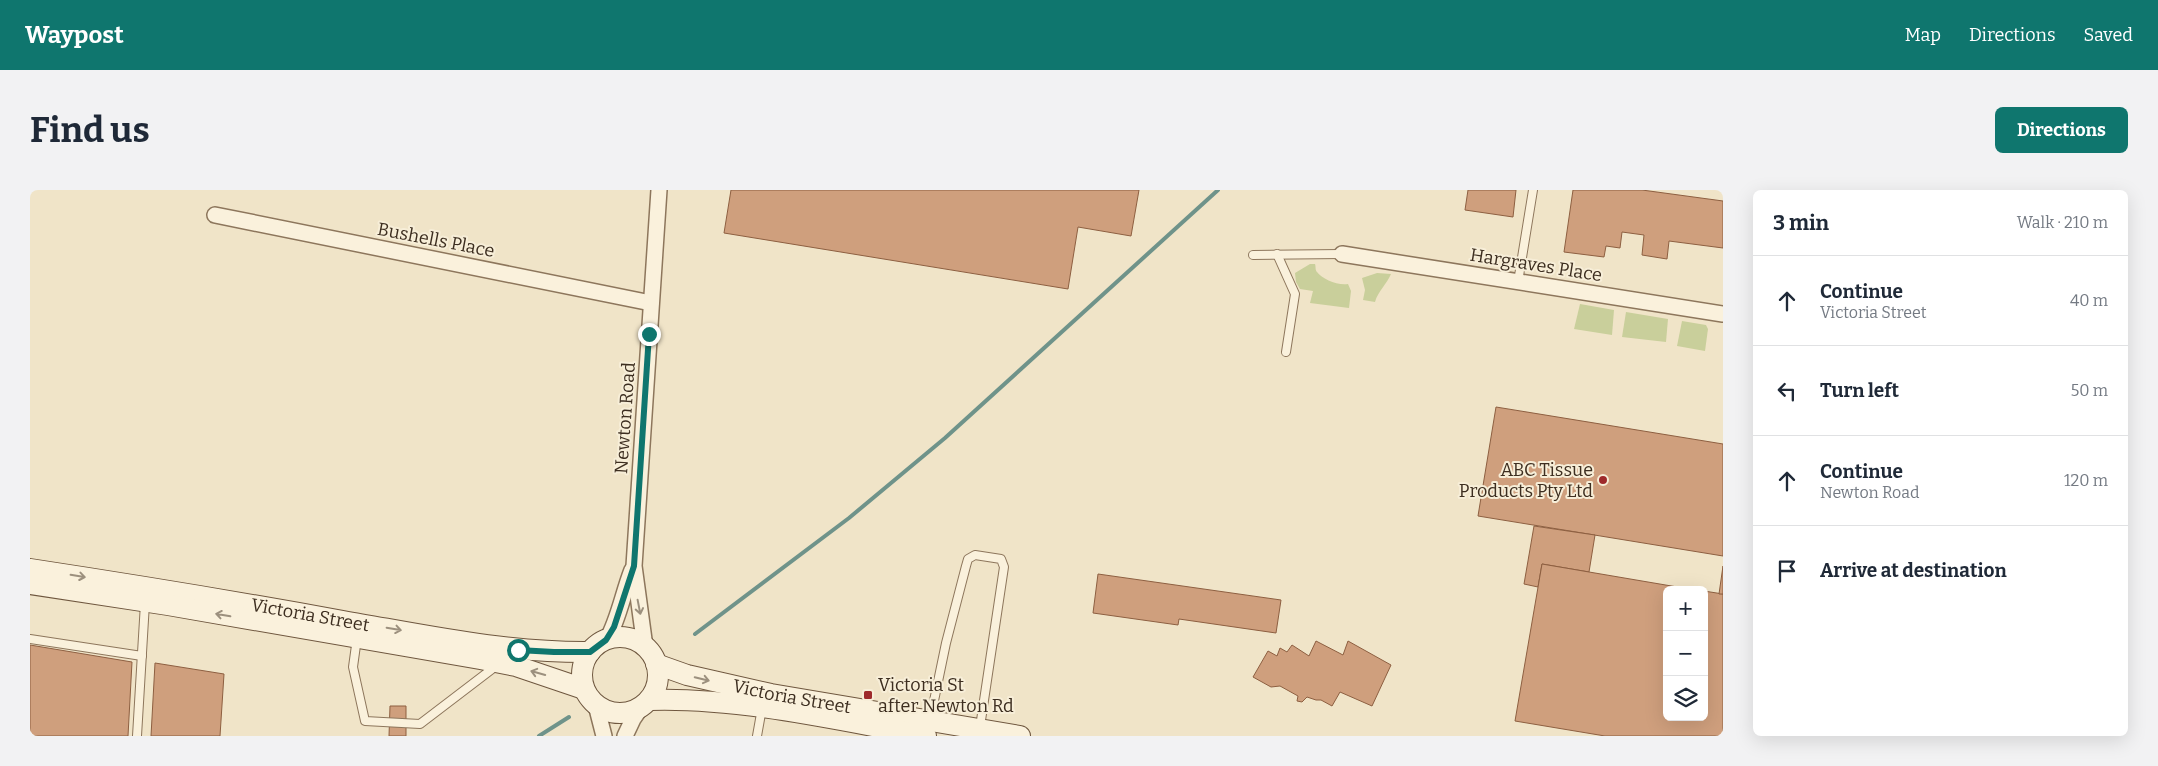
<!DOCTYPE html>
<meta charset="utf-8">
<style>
body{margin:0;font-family:Bitter,serif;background:#f2f2f3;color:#1f2937}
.controls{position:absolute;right:15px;bottom:15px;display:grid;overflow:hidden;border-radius:8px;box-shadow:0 5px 20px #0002}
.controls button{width:45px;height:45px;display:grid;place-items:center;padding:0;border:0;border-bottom:1px solid #e0e1e3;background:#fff;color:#1f2937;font:25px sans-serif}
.stop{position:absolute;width:15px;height:15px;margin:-11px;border:4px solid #0f766e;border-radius:50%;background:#fff}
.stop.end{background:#0f766e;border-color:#fff;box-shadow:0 1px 5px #0008}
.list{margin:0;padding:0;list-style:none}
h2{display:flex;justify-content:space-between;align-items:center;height:65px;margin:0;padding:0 20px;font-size:21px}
h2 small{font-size:16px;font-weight:400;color:#747a83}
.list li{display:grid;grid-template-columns:32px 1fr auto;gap:15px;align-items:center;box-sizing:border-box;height:90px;padding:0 20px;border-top:1px solid #e0e1e3}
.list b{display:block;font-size:19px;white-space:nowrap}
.list p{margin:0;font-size:16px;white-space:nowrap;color:#747a83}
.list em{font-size:16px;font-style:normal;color:#747a83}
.icon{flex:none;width:28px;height:28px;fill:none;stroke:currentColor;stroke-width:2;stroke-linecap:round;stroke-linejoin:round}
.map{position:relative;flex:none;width:1693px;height:546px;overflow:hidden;border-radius:8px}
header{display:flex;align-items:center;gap:30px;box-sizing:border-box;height:70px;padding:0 25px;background:#0f766e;color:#fff}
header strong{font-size:24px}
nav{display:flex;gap:28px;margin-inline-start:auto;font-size:18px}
.intro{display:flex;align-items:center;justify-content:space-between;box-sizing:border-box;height:120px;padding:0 30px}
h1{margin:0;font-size:35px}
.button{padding:12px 22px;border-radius:8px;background:#0f766e;color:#fff;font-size:18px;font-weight:700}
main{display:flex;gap:30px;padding:0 30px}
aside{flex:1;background:#fff;border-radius:8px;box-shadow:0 5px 20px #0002}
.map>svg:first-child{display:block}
</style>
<header>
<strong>Waypost</strong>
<nav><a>Map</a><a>Directions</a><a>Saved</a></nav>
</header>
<div class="intro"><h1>Find us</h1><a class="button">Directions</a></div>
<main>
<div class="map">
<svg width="1693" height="546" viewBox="0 0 1693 546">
<rect width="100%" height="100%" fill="#f0e4c8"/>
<g fill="#c9cf9b">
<path d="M 1280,74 L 1285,74 C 1286,77 1285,80 1287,82 C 1292,89 1308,96 1318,94 L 1321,101 L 1319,118 L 1280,113 L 1283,101 L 1270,99 L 1266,92 L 1265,83 Z"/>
<path d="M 1347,83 L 1361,84 C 1357,94 1348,101 1345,112 L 1333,110 L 1335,100 L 1332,88 Z"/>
<path d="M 1550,114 L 1584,120 L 1582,145 L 1544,139 Z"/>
<path d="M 1596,122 L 1638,129 L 1636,152 L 1592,147 Z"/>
<path d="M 1652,131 L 1676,135 L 1678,139 L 1675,161 L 1647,156 Z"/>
</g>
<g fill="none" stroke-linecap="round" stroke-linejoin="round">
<g stroke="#6f938a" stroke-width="4">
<path d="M 665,444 L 819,328 L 915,248 L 1188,0"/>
<path d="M 509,546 L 539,527"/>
</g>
</g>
<g fill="#cf9f7d" stroke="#8d5f41">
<path d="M 701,0 L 1109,0 L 1101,46 L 1048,37 L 1038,99 L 694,43 Z"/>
<path d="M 1438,0 L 1486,0 L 1483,27 L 1435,20 Z"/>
<path d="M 1543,0 L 1612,0 L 1693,11 L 1693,58 L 1639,51 L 1637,69 L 1612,65 L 1614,45 L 1592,42 L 1590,58 L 1576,56 L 1574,67 L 1534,62 Z"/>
<path d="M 1466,217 L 1693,254 L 1693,366 L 1448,326 Z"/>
<path d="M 1504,336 L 1565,345 L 1559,382 L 1512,374 L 1508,397 L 1494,394 Z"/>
<path d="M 1512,374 L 1665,400 L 1637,400 L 1637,527 L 1674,527 L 1674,401 L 1693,404 L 1693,546 L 1575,546 L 1485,531 Z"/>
<path d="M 1693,376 L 1693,404 L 1689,404 Z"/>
<path d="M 1068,384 L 1251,410 L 1246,443 L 1149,429 L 1148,435 L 1063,423 Z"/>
<path d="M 1286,451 L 1313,465 L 1318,451 L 1361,475 L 1342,516 L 1310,502 L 1302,516 L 1291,510 L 1286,510 L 1277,507 L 1272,512 L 1267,511 L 1268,506 L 1250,496 L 1241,497 L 1223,487 L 1238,461 L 1247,466 L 1250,458 L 1257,462 L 1262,455 L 1279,466 Z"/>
<path d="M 0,455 L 102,472 L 98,546 L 0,546 Z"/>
<path d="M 125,473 L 194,484 L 190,546 L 121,546 Z"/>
<path d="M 360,516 L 376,516 L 376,546 L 359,546 Z"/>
</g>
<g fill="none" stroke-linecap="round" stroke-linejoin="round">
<g stroke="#8d765c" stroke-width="10">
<g id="lane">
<path d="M 1247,64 L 1265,104 L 1256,162"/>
<path d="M 1223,65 L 1312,64"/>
<path d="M 1488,92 L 1503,0"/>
<path d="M 327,448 L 323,477 L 335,531 L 390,534 L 466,476"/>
<path d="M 0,449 L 112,466"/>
<path d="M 900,530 L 916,453 L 936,376 L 938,369 L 945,365 L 971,369 L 974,377 L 950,537"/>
<path d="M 107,546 L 115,413"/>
<path d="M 727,546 L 732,518"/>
</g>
</g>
<g stroke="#8d765c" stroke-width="18">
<g id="street">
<path d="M 185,25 L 621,113"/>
<path d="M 1312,64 L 1693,124"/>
<path d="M 577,450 C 589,428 593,403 602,380"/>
<path d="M 615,457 L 604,376 L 629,0"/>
<path d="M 566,515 L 574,546"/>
<path d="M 595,546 L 603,529 L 612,516"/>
</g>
</g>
<g stroke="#6f573f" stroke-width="22">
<g id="secondary">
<path id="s1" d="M 0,379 C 105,395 209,412 313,431 C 395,445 476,463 560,462"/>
<path d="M 0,394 L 138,415 L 450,469 L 486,476 L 554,499"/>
<circle cx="590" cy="485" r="38"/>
<path id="s2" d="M 626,474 L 657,485 L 741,504 L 990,546"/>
<path d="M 619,510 C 708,507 808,530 896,546"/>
</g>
</g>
<use href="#lane" stroke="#faf1dc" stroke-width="8"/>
<use href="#street" stroke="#faf1dc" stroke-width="15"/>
<use href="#secondary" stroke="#faf1dc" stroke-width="20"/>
</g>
<defs><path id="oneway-shaft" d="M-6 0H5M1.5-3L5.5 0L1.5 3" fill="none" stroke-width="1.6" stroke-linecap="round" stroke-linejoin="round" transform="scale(1.25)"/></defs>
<g stroke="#9c907e">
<use href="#oneway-shaft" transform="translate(48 386) rotate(9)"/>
<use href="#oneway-shaft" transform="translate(609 417) rotate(79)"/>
<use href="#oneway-shaft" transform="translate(193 425) rotate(-170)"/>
<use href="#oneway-shaft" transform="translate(364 439) rotate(10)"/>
<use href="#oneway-shaft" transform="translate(508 483) rotate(-164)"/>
<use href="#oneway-shaft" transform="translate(672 489) rotate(14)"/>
</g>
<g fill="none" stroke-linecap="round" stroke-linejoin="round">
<path stroke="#0f766e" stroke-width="6" d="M 488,460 L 524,462 L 560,462 L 576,450 L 584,437 L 604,376 L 619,144"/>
</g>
<g fill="#9e2a2b" stroke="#f7eed8" stroke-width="2">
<circle cx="1573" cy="290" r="5"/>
<rect x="833" y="500" width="10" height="10" rx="2.5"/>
</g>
<g text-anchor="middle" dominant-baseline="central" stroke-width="4" stroke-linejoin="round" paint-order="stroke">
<g font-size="18" fill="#3d2e20" stroke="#f7eed8">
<text transform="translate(406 50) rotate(11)">Bushells Place</text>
<text transform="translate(1506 75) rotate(9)">Hargraves Place</text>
<text transform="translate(595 228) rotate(-86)">Newton Road</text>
<text stroke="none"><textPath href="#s1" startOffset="284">Victoria Street</textPath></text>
<text stroke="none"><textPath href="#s2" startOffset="140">Victoria Street</textPath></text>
</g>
<g font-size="18" fill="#3d2e20" stroke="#f7eed8" text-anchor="end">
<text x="1563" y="280">ABC Tissue<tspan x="1563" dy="21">Products Pty Ltd</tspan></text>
<text x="848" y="495" text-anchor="start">Victoria St<tspan x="848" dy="21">after Newton Rd</tspan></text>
</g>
</g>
</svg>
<div class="controls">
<button>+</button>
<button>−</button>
<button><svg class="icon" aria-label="layers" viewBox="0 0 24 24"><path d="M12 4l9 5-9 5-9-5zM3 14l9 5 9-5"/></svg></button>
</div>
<div class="stop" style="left:488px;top:460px"></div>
<div class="stop end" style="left:619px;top:144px"></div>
</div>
<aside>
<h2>3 min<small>Walk · 210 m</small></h2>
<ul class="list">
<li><svg class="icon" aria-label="ahead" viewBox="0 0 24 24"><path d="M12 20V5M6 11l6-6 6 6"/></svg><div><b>Continue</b><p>Victoria Street</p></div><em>40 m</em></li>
<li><svg class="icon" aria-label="left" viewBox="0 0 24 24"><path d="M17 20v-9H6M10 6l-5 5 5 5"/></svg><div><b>Turn left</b></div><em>50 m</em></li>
<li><svg class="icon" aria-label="ahead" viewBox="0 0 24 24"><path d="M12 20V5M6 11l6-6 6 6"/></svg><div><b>Continue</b><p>Newton Road</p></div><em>120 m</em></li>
<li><svg class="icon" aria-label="arrive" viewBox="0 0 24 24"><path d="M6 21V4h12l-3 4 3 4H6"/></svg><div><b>Arrive at destination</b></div></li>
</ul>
</aside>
</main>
